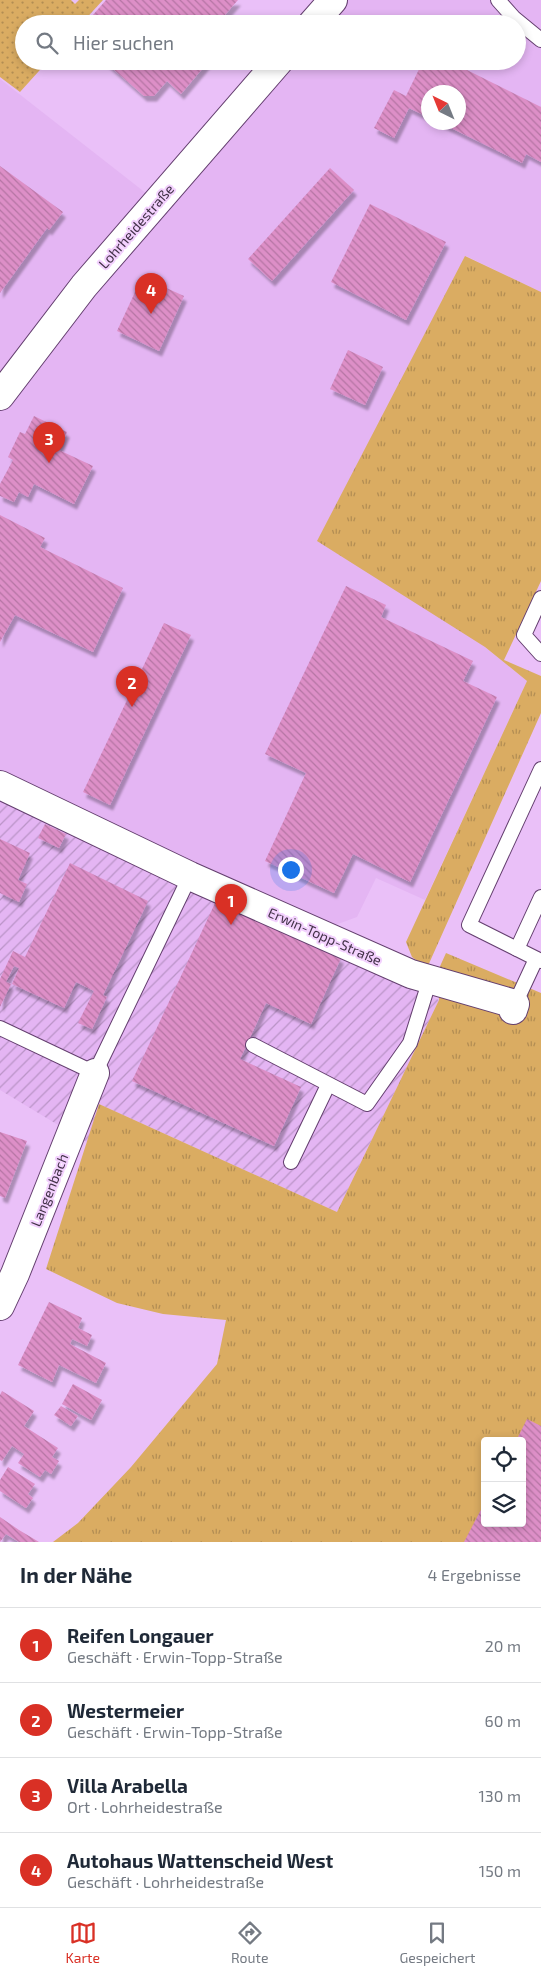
<!DOCTYPE html>
<html lang="de">
<meta charset="utf-8">
<style>
body{margin:0;font-family:"Exo 2",sans-serif;background:#f2f2f3;color:#1f2937}
.controls{position:absolute;right:15px;bottom:15px;display:grid;overflow:hidden;border-radius:5px;box-shadow:0 2px 8px #0003}
.controls button{width:45px;height:45px;display:grid;place-items:center;padding:0;border:0;border-bottom:1px solid #e0e1e3;background:#fff;color:#1f2937;font:25px sans-serif}
.compass{position:absolute;left:421px;top:85px;width:45px;height:45px;border-radius:50%;background:#fff;box-shadow:0 2px 8px #0003;rotate:317deg}
.you{position:absolute;left:290px;top:869px;width:18px;height:18px;margin:-12px;border:4px solid #fff;border-radius:50%;background:#1a73e8;box-shadow:0 0 0 8px #1a73e833}
.badge{display:grid;place-items:center;width:32px;height:32px;border-radius:50%;background:#d93025;color:#fff;font-size:16px;font-weight:700}
.pin{position:absolute;translate:-50% -41px;filter:drop-shadow(0 1px 2px #0008)}
.pin::after{content:'';position:absolute;top:26px;width:18px;height:15px;background:inherit;clip-path:polygon(0 0,100% 0,50% 100%)}
.list{margin:0;padding:0;list-style:none}
h2{display:flex;justify-content:space-between;align-items:center;height:65px;margin:0;padding:0 20px;font-size:21px}
h2 small{font-size:16px;font-weight:400;color:#747a83}
.list li{display:grid;grid-template-columns:32px 1fr auto;gap:15px;align-items:center;box-sizing:border-box;height:75px;padding:0 20px;border-top:1px solid #e0e1e3}
.list b{display:block;font-size:19px;white-space:nowrap}
.list p{margin:0;font-size:16px;white-space:nowrap;color:#747a83}
.list em{font-size:16px;font-style:normal;color:#747a83}
.icon{flex:none;width:28px;height:28px;fill:none;stroke:currentColor;stroke-width:2;stroke-linecap:round;stroke-linejoin:round}
.map{position:relative;flex:none;width:541px;height:1542px;overflow:hidden}
.search{position:absolute;background:#fff;box-shadow:0 2px 8px #0003;left:15px;right:15px;top:15px;height:55px;display:flex;align-items:center;gap:12px;box-sizing:border-box;padding:0 18px;border-radius:28px;color:#747a83;font-size:19px}
.sheet{height:365px;background:#fff}
nav{display:flex;justify-content:space-around;align-items:center;box-sizing:border-box;height:70px;border-top:1px solid #e0e1e3;background:#fff;font-size:14px;color:#747a83}
nav a{display:grid;justify-items:center;gap:2px}
nav .on{color:#d93025}
.map>svg:first-child{display:block}
</style>
<div class="map">
<svg width="541" height="1542" viewBox="0 0 541 1542">
<defs>
<pattern id="industrial-furrows" width="10" height="10" patternUnits="userSpaceOnUse" patternTransform="scale(1.25)"><rect width="10" height="10" fill="#e4b5f3"/><path d="M-1 1l2-2M0 10L10 0M9 11l2-2" fill="none" stroke="#ba94c7"/></pattern>
<pattern id="grass-tufts" width="24" height="20" patternUnits="userSpaceOnUse" patternTransform="scale(1.25)"><rect width="24" height="20" fill="#daac62"/><path d="M3 7l-1-3M5 7V3M7 7l1-3M15 17l-1-3M17 17v-4M19 17l1-3" fill="none" stroke="#b28d53"/></pattern>
<pattern id="garden-dots" width="8" height="8" patternUnits="userSpaceOnUse" patternTransform="scale(1.25)"><rect width="8" height="8" fill="#daac62"/><path d="M2 2h.1M6 6h.1" fill="none" stroke="#b28d53" stroke-width="1.8" stroke-linecap="round"/></pattern>
<pattern id="building-back-hatch" width="6" height="6" patternUnits="userSpaceOnUse" patternTransform="scale(1.25)"><rect width="6" height="6" fill="#dd8fc7"/><path d="M-1 5l2 2M0 0l6 6M5-1l2 2" fill="none" stroke="#b575a4"/></pattern>
<filter id="shadow"><feDropShadow dx="3" dy="5.5" stdDeviation="1" flood-color="#0004"/></filter>
</defs>
<rect width="100%" height="100%" fill="#eac0f8"/>
<g fill="#e4b5f3" fill-rule="evenodd">
<path d="M 348,0 L 541,0 L 541,292 L 466,256 L 485,647 L 527,681 L 425,900 L 376,878 L 357,917 L 327,928 L 0,772 L 0,412 L 137,239 L 294,61 L 517,61 L 517,24 L 327,24 ZM 428,92 L 458,92 L 458,122 L 428,122 Z"/>
<path d="M 0,79 L 147,194 L 0,375 Z"/>
</g>
<path fill="url(#industrial-furrows)" d="M 0,800 L 439,1000 L 337,1212 L 99,1104 L 88,1143 L 0,1090 Z"/>
<g fill="url(#grass-tufts)" fill-rule="evenodd">
<path d="M 465,256 L 541,292 L 541,581 L 504,660 L 541,676 L 541,713 L 427,968 L 412,957 L 406,942 L 527,681 L 485,647 L 317,541 Z"/>
<path d="M 446,953 L 541,993 L 541,1542 L 53,1542 L 78,1523 L 131,1467 L 217,1364 L 226,1320 L 163,1314 L 117,1303 L 46,1269 L 99,1104 L 337,1212 L 439,1000 L 437,973 ZM 485,1441 L 522,1441 L 522,1523 L 485,1523 Z"/>
</g>
<path fill="url(#garden-dots)" d="M 0,0 L 71,0 L 75,4 L 79,0 L 103,0 L 81,24 L 24,24 L 24,61 L 48,61 L 20,92 L 0,77 Z"/>
<g fill="url(#building-back-hatch)" filter="url(#shadow)">
<path d="M 106,0 L 238,0 L 217,24 L 85,24 Z"/>
<path d="M 104,61 L 207,61 L 208,62 L 181,94 L 167,81 L 154,96 L 144,96 Z"/>
<path d="M 423,61 L 449,61 L 541,107 L 541,162 L 526,154 L 522,163 L 439,122 L 458,122 L 458,92 L 428,92 L 428,117 L 409,108 L 394,138 L 374,128 L 394,90 L 406,96 Z"/>
<path d="M 0,166 L 63,212 L 49,230 L 47,228 L 0,293 Z"/>
<path d="M 330,168 L 354,190 L 272,281 L 248,259 Z"/>
<path d="M 370,204 L 446,242 L 406,320 L 331,282 Z"/>
<path d="M 142,277 L 184,296 L 159,351 L 117,331 Z"/>
<path d="M 348,350 L 383,367 L 365,405 L 330,389 Z"/>
<path d="M 34,416 L 67,432 L 59,450 L 93,466 L 74,504 L 34,484 L 28,497 L 19,492 L 14,502 L 0,496 L 0,484 L 13,460 L 8,457 L 20,432 L 25,434 Z"/>
<path d="M 0,515 L 45,538 L 40,547 L 123,588 L 93,652 L 15,615 L 0,642 Z"/>
<path d="M 346,586 L 386,605 L 381,617 L 473,661 L 463,681 L 497,697 L 410,882 L 353,854 L 334,893 L 265,861 L 306,773 L 265,754 Z"/>
<path d="M 164,623 L 191,635 L 110,805 L 83,792 Z"/>
<path d="M 45,824 L 66,834 L 59,848 L 38,838 Z"/>
<path d="M 0,839 L 30,853 L 18,880 L 27,884 L 19,902 L 0,893 Z"/>
<path d="M 70,863 L 148,901 L 103,995 L 107,997 L 92,1029 L 78,1023 L 94,991 L 76,982 L 64,1008 L 12,984 L 19,968 L 14,966 L 6,982 L 11,984 L 0,1007 L 0,979 L 13,951 L 25,957 Z"/>
<path d="M 216,901 L 341,958 L 311,1024 L 266,1003 L 240,1059 L 301,1087 L 274,1146 L 132,1081 Z"/>
<path d="M 0,1132 L 27,1141 L 5,1198 L 0,1196 Z"/>
<path d="M 49,1302 L 82,1318 L 78,1328 L 92,1335 L 87,1346 L 72,1339 L 70,1344 L 106,1363 L 96,1383 L 59,1365 L 52,1382 L 18,1365 Z"/>
<path d="M 73,1384 L 102,1400 L 91,1420 L 62,1404 Z"/>
<path d="M 2,1391 L 34,1411 L 24,1426 L 58,1448 L 52,1457 L 59,1461 L 51,1474 L 45,1470 L 40,1477 L 18,1463 L 24,1454 L 12,1446 L 2,1461 L 0,1460 L 0,1395 Z"/>
<path d="M 61,1406 L 78,1416 L 71,1426 L 54,1415 Z"/>
<path d="M 527,1419 L 541,1426 L 541,1542 L 464,1542 L 485,1502 L 485,1523 L 522,1523 L 522,1441 L 516,1441 Z"/>
<path d="M 8,1467 L 35,1484 L 28,1494 L 33,1498 L 26,1508 L 0,1491 L 0,1480 Z"/>
<path d="M 0,1517 L 19,1530 L 39,1542 L 19,1542 L 6,1534 L 0,1542 Z"/>
</g>
<g fill="none" stroke-linecap="round" stroke-linejoin="round">
<g stroke="#643f6f" stroke-width="16">
<g id="lane">
<path d="M 498,0 L 514,18 L 541,40"/>
<path d="M 541,598 L 524,635 L 541,654"/>
<path d="M 541,769 L 469,925 L 541,961"/>
<path d="M 517,949 L 541,897"/>
<path d="M 515,1004 L 536,959"/>
<path d="M 0,1028 L 95,1073 L 190,876"/>
<path d="M 253,1045 L 367,1104 L 410,1043 L 430,979"/>
<path d="M 291,1162 L 328,1085"/>
</g>
</g>
<g stroke="#643f6f" stroke-width="30">
<g id="street">
<path d="M 0,785 L 190,876 L 411,974 L 515,1004 L 513,1010"/>
<path d="M 0,1306 L 15,1274 L 95,1073"/>
</g>
</g>
<g stroke="#643f6f" stroke-width="30">
<g id="secondary">
<path d="M 312,24 L 333,0"/>
<path d="M 0,396 L 84,286 L 279,61"/>
</g>
</g>
<use href="#lane" stroke="#fff" stroke-width="14"/>
<use href="#street" stroke="#fff" stroke-width="28"/>
<use href="#secondary" stroke="#fff" stroke-width="28"/>
</g>
<g text-anchor="middle" dominant-baseline="central" stroke-width="4" stroke-linejoin="round" paint-order="stroke">
<g font-size="14" fill="#423148" stroke="#f3d1fe">
<text transform="translate(136 226) rotate(-49)">Lohrheidestraße</text>
<text transform="translate(325 936) rotate(24)">Erwin-Topp-Straße</text>
<text transform="translate(49 1190) rotate(-68)">Langenbach</text>
</g>
</g>
</svg>
<div class="controls">
<button><svg class="icon" aria-label="locate" viewBox="0 0 24 24"><circle cx="12" cy="12" r="6"/><path d="M12 2v4M12 18v4M2 12h4M18 12h4"/></svg></button>
<button><svg class="icon" aria-label="layers" viewBox="0 0 24 24"><path d="M12 4l9 5-9 5-9-5zM3 14l9 5 9-5"/></svg></button>
</div>
<svg class="compass" viewBox="-18 -18 36 36"><path d="M0-13l5 13h-10z" fill="#e53935"/><path d="M0 13l5-13h-10z" fill="#747a83"/></svg>
<div class="you"></div>
<div class="pin badge" style="left:231px;top:925px">1</div>
<div class="pin badge" style="left:132px;top:707px">2</div>
<div class="pin badge" style="left:49px;top:463px">3</div>
<div class="pin badge" style="left:151px;top:314px">4</div>
<div class="search"><svg class="icon" aria-label="search" viewBox="0 0 24 24"><circle cx="10" cy="10" r="6"/><path d="M15 15l6 6"/></svg>Hier suchen</div>
</div>
<section class="sheet">
<h2>In der Nähe<small>4 Ergebnisse</small></h2>
<ul class="list">
<li><span class="badge">1</span><div><b>Reifen Longauer</b><p>Geschäft · Erwin-Topp-Straße</p></div><em>20 m</em></li>
<li><span class="badge">2</span><div><b>Westermeier</b><p>Geschäft · Erwin-Topp-Straße</p></div><em>60 m</em></li>
<li><span class="badge">3</span><div><b>Villa Arabella</b><p>Ort · Lohrheidestraße</p></div><em>130 m</em></li>
<li><span class="badge">4</span><div><b>Autohaus Wattenscheid West</b><p>Geschäft · Lohrheidestraße</p></div><em>150 m</em></li>
</ul>
</section>
<nav>
<a class="on"><svg class="icon" aria-label="map" viewBox="0 0 24 24"><path d="M3 6l6-2 6 2 6-2v14l-6 2-6-2-6 2zM9 4v14M15 6v14"/></svg>Karte</a>
<a><svg class="icon" aria-label="directions" viewBox="0 0 24 24"><path d="M12 3l9 9-9 9-9-9zM9 14v-3h6M13 9l2 2-2 2"/></svg>Route</a>
<a><svg class="icon" aria-label="saved" viewBox="0 0 24 24"><path d="M7 4h10v16l-5-4-5 4z"/></svg>Gespeichert</a>
</nav>
